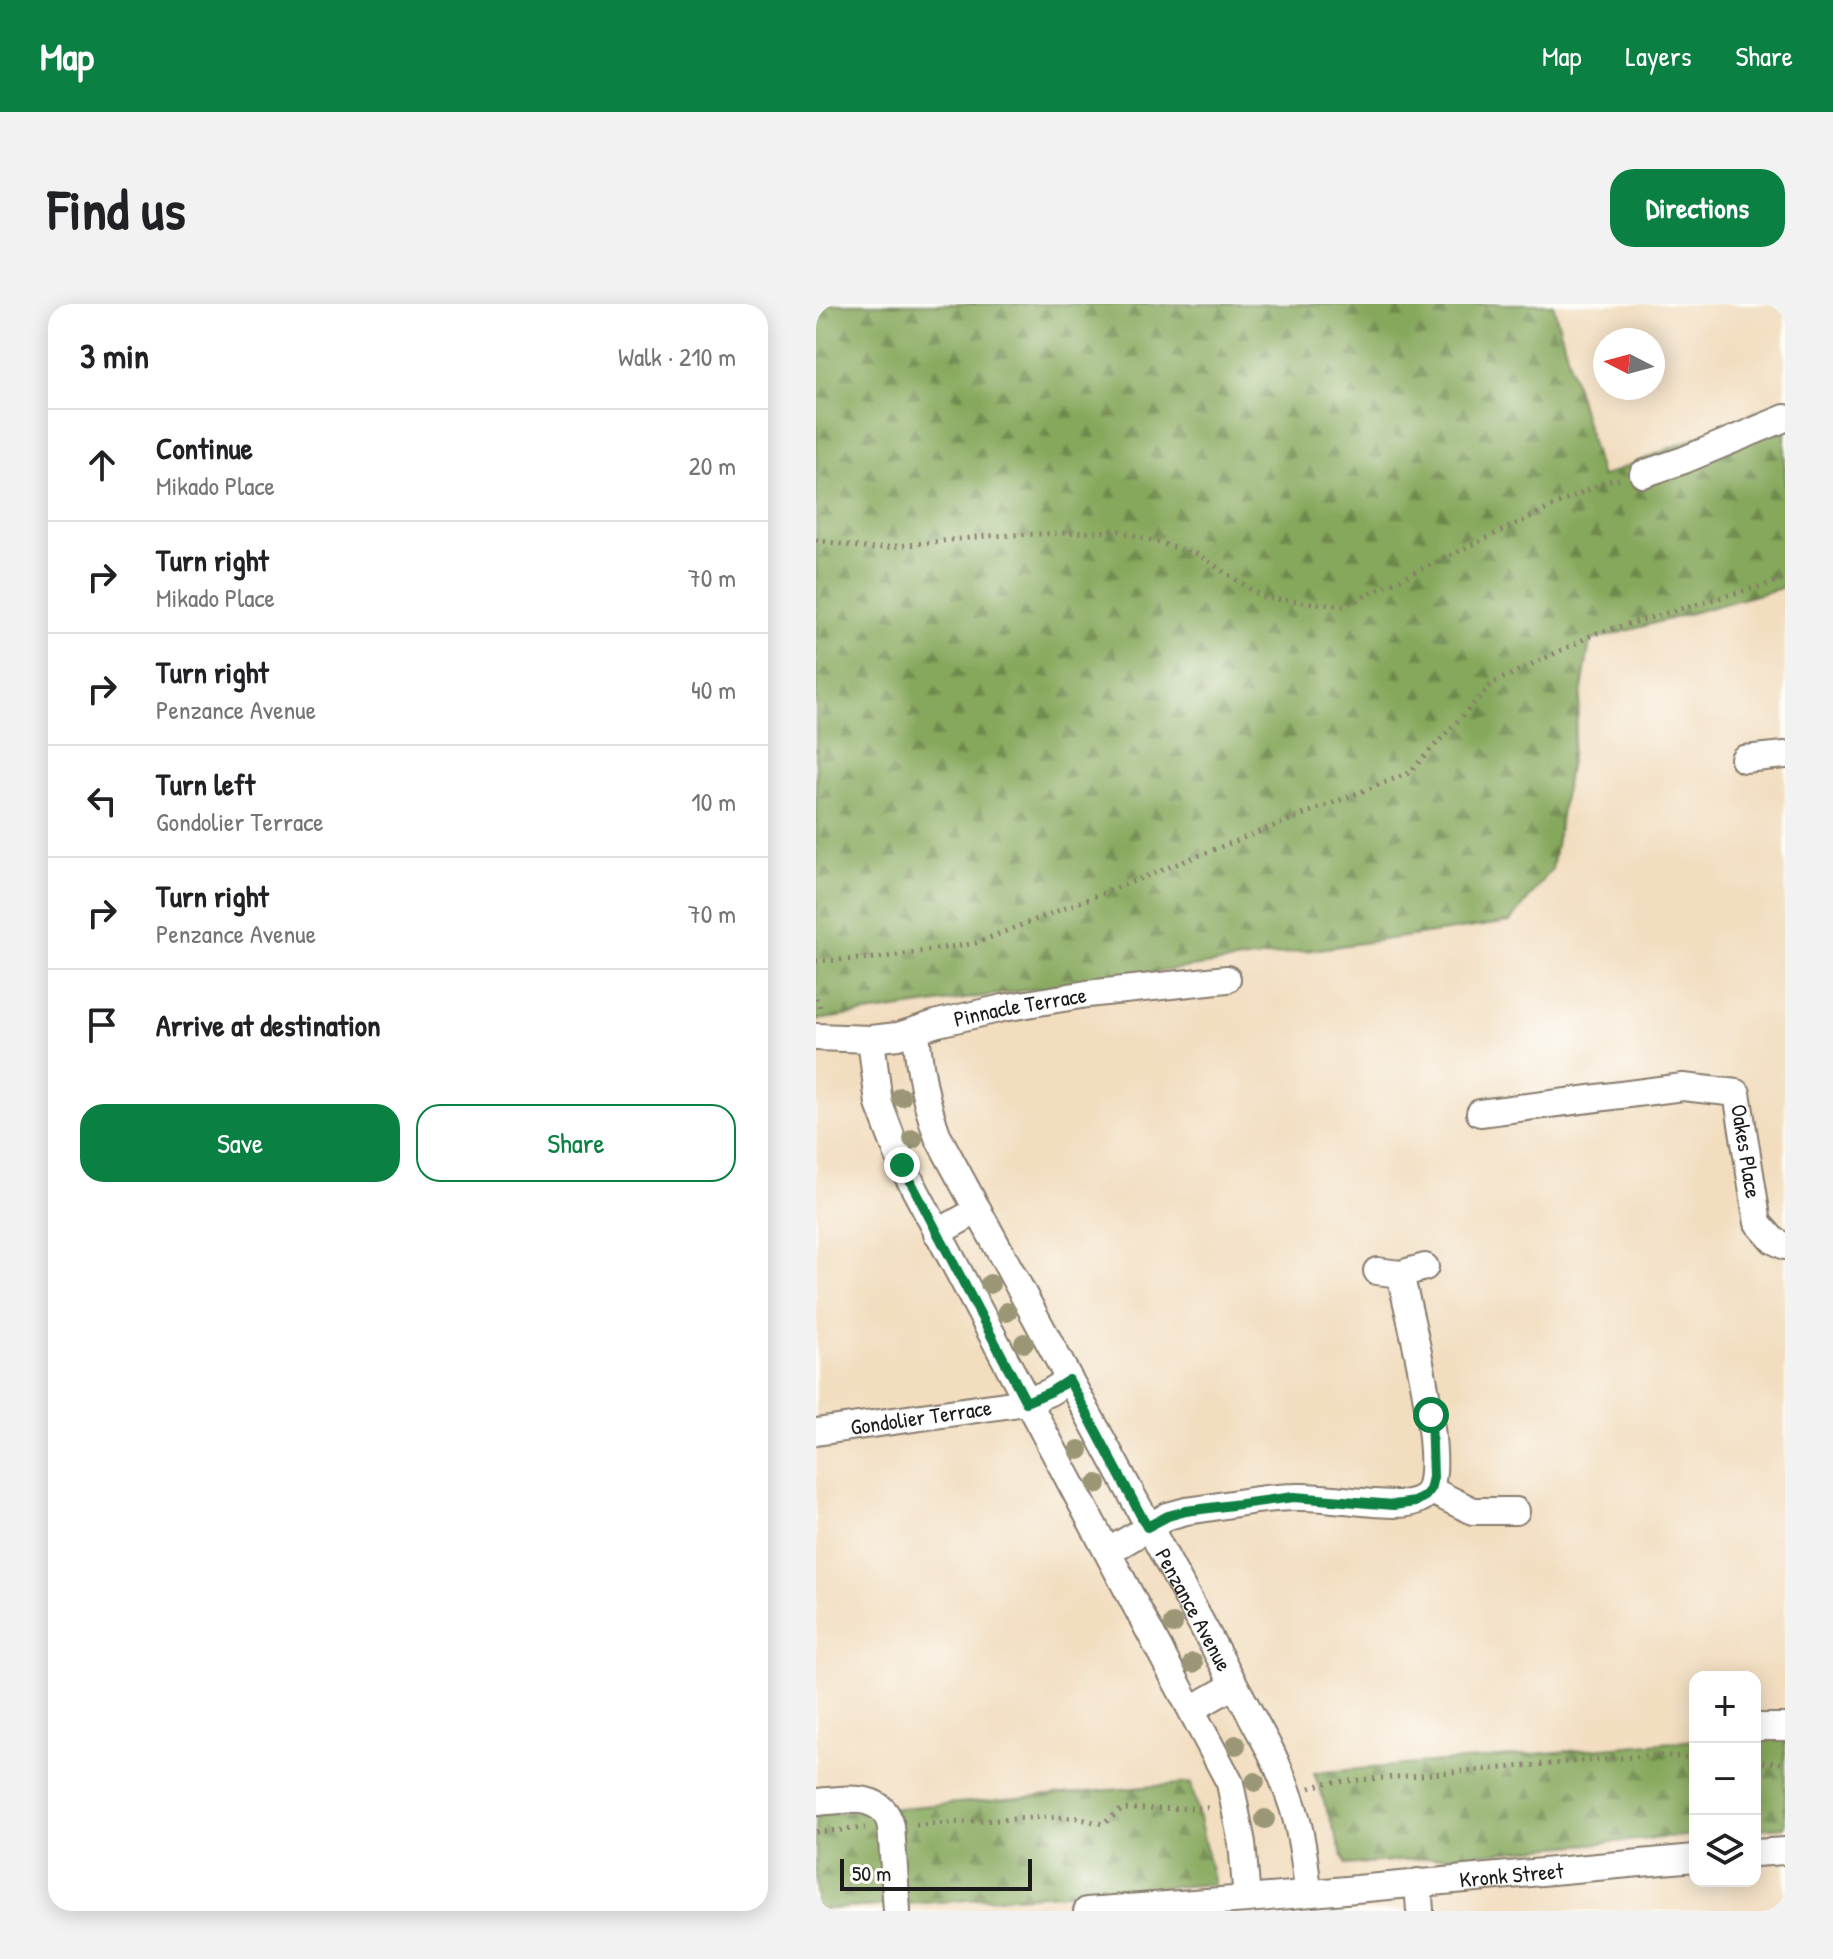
<!DOCTYPE html>
<meta charset="utf-8">
<style>
body{margin:0;font-family:"Patrick Hand",sans-serif;background:#f2f2f2;color:#202124}
.controls{position:absolute;right:24px;bottom:24px;display:grid;overflow:hidden;border-radius:16px;box-shadow:0 4px 20px #0003}
.controls button{width:72px;height:72px;display:grid;place-items:center;padding:0;border:0;border-bottom:2px solid #e0e0e0;background:#fff;color:#202124;font:40px sans-serif}
.compass{position:absolute;left:777px;top:24px;width:72px;height:72px;border-radius:50%;background:#fff;box-shadow:0 4px 20px #0003;rotate:276deg}
.scale{position:absolute;left:24px;bottom:20px;width:192px;box-sizing:border-box;padding-left:8px;border:4px solid #1c1c1c;border-top:0;font-size:22px;line-height:28px;white-space:nowrap;color:#1c1c1c;-webkit-text-stroke:6px #fdfcf7;paint-order:stroke}
.stop{position:absolute;width:24px;height:24px;margin:-18px;border:6px solid #0b8043;border-radius:50%;background:#fff}
.stop.end{background:#0b8043;border-color:#fff;box-shadow:0 2px 8px #0008}
.list{margin:0;padding:0;list-style:none}
h2{display:flex;justify-content:space-between;align-items:center;height:104px;margin:0;padding:0 32px;font-size:34px}
h2 small{font-size:26px;font-weight:400;color:#757577}
.list li{display:grid;grid-template-columns:52px 1fr auto;gap:24px;align-items:center;box-sizing:border-box;height:112px;padding:0 32px;border-top:2px solid #e0e0e0}
.list b{display:block;font-size:30px;white-space:nowrap}
.list p{margin:0;font-size:26px;white-space:nowrap;color:#757577}
.list em{font-size:26px;font-style:normal;color:#757577}
.actions{display:flex;gap:16px;padding:24px 32px}
.actions a{flex:1;padding:18px 0;border:2px solid #0b8043;border-radius:24px;text-align:center;font-size:28px;color:#0b8043}
.actions .main{background:#0b8043;color:#fff}
.icon{flex:none;width:44px;height:44px;fill:none;stroke:currentColor;stroke-width:2;stroke-linecap:round;stroke-linejoin:round}
.map{position:relative;flex:none;width:969px;height:1607px;overflow:hidden;border-radius:24px}
header{display:flex;align-items:center;gap:48px;box-sizing:border-box;height:112px;padding:0 40px;background:#0b8043;color:#fff}
header strong{font-size:38px}
nav{display:flex;gap:44px;margin-inline-start:auto;font-size:28px}
.intro{display:flex;align-items:center;justify-content:space-between;box-sizing:border-box;height:192px;padding:0 48px}
h1{margin:0;font-size:56px}
.button{padding:20px 36px;border-radius:24px;background:#0b8043;color:#fff;font-size:28px;font-weight:700}
main{display:flex;gap:48px;padding:0 48px}
aside{flex:1;background:#fff;border-radius:24px;box-shadow:0 4px 20px #0003}
.map>svg:first-child{display:block}
</style>
<header>
<strong>Map</strong>
<nav><a>Map</a><a>Layers</a><a>Share</a></nav>
</header>
<div class="intro"><h1>Find us</h1><a class="button">Directions</a></div>
<main>
<aside>
<h2>3 min<small>Walk · 210 m</small></h2>
<ul class="list">
<li><svg class="icon" aria-label="ahead" viewBox="0 0 24 24"><path d="M12 20V5M6 11l6-6 6 6"/></svg><div><b>Continue</b><p>Mikado Place</p></div><em>20 m</em></li>
<li><svg class="icon" aria-label="right" viewBox="0 0 24 24"><path d="M7 20v-9h11M14 6l5 5-5 5"/></svg><div><b>Turn right</b><p>Mikado Place</p></div><em>70 m</em></li>
<li><svg class="icon" aria-label="right" viewBox="0 0 24 24"><path d="M7 20v-9h11M14 6l5 5-5 5"/></svg><div><b>Turn right</b><p>Penzance Avenue</p></div><em>40 m</em></li>
<li><svg class="icon" aria-label="left" viewBox="0 0 24 24"><path d="M17 20v-9H6M10 6l-5 5 5 5"/></svg><div><b>Turn left</b><p>Gondolier Terrace</p></div><em>10 m</em></li>
<li><svg class="icon" aria-label="right" viewBox="0 0 24 24"><path d="M7 20v-9h11M14 6l5 5-5 5"/></svg><div><b>Turn right</b><p>Penzance Avenue</p></div><em>70 m</em></li>
<li><svg class="icon" aria-label="arrive" viewBox="0 0 24 24"><path d="M6 21V4h12l-3 4 3 4H6"/></svg><div><b>Arrive at destination</b></div></li>
</ul>
<div class="actions"><a class="main">Save</a><a>Share</a></div>
</aside>
<div class="map">
<svg width="969" height="1607" viewBox="0 0 969 1607">
<defs>
<pattern id="forest-firs" width="22" height="20" patternUnits="userSpaceOnUse" patternTransform="scale(2)"><rect width="22" height="20" fill="#86a85c"/><path d="M5 1l3.5 6h-7zM16 11l3.5 6h-7z" fill="#6d884b"/></pattern>
</defs>
<rect width="100%" height="100%" fill="#fdfcf7"/>
<filter id="ink" filterUnits="userSpaceOnUse"><feTurbulence type="fractalNoise" baseFrequency=".0125" numOctaves="2"/><feDisplacementMap in="SourceGraphic" scale="16" xChannelSelector="R" yChannelSelector="G"/><feConvolveMatrix kernelMatrix="1 2 1 2 8 2 1 2 1" color-interpolation-filters="sRGB"/></filter>
<filter id="wash" filterUnits="userSpaceOnUse"><feTurbulence type="fractalNoise" baseFrequency=".006" numOctaves="4" result="noise"/><feDisplacementMap in="SourceGraphic" scale="32" xChannelSelector="R" yChannelSelector="G"/><feGaussianBlur stdDeviation="1.8" result="paint"/><feColorMatrix in="noise" values="0 0 0 0 0 0 0 0 0 0 0 0 0 0 0 0 0 1.4 0 .05"/><feComposite in="paint" operator="in"/></filter>
<g filter="url(#wash)">
<rect width="100%" height="100%" fill="#f2ddbf"/>
<g fill="url(#forest-firs)" stroke="#51623c" stroke-width="2">
<path d="M 0,0 L 737,0 L 785,173 L 969,96 L 969,283 L 774,337 L 736,565 L 694,618 L 0,716 Z"/>
<path d="M 969,1429 L 969,1523 L 939,1525 L 939,1431 Z"/>
<path d="M 879,1436 L 879,1531 L 530,1561 L 498,1469 Z"/>
<path d="M 375,1479 L 398,1580 L 0,1606 L 0,1511 Z"/>
</g>
</g>
<g filter="url(#ink)">
<g fill="none" stroke-linecap="round" stroke-linejoin="round">
<g stroke="#877c6e" stroke-width="30">
<g id="minor">
<path d="M 827,170 L 868,156 L 969,114"/>
<path d="M 928,455 L 969,451"/>
<path id="s1" d="M 100,727 C 103,764 109,797 122,833 L 455,1448 C 480,1501 487,1532 492,1589"/>
<path id="s2" d="M 0,733 L 55,735 L 82,732 L 122,719 L 187,704 L 271,690 L 411,675"/>
<path d="M 55,735 L 63,800 L 86,861 L 414,1479 L 426,1539 L 431,1595"/>
<path id="s3" d="M 664,809 L 867,783 L 921,789 L 942,919 L 957,936 L 969,942"/>
<path d="M 121,929 L 162,906"/>
<path d="M 561,967 L 584,970 L 609,963"/>
<path id="s4" d="M 0,1128 L 210,1098 L 234,1088 L 253,1076"/>
<path d="M 614,1186 L 657,1207 L 700,1207"/>
<path d="M 293,1247 L 352,1212 L 370,1207 C 405,1203 443,1193 479,1193 C 505,1192 532,1197 558,1199 C 574,1200 597,1203 610,1191 C 634,1167 592,1005 584,970"/>
<path d="M 376,1405 L 418,1381"/>
<path d="M 939,1423 L 969,1423"/>
<path d="M 0,1498 C 29,1496 66,1487 75,1522 L 81,1607"/>
<path d="M 939,1549 L 969,1547"/>
<path d="M 602,1578 L 604,1607"/>
<path id="s5" d="M 271,1607 L 431,1595 L 879,1554"/>
</g>
</g>
<g stroke="#877c6e" stroke-width="5" stroke-dasharray="2 6" stroke-linecap="butt">
<path d="M 0,236 L 55,245 L 170,232 L 303,227 L 381,250 L 448,294 L 528,302 L 788,178 L 803,175"/>
<path d="M 0,657 L 63,654 L 160,639 L 593,469 L 677,379 L 781,329 L 969,275"/>
<path d="M 0,694 L 6,708"/>
<path d="M 939,1458 L 969,1459"/>
<path d="M 494,1484 L 509,1479 L 840,1451 L 879,1454"/>
<path d="M 100,1521 L 230,1513 L 261,1514 L 287,1520 L 306,1505 L 396,1504"/>
<path d="M 0,1528 L 49,1524"/>
</g>
<use href="#minor" stroke="#fff" stroke-width="26"/>
</g>
<g fill="#9b9776">
<circle cx="85" cy="793" r="10"/>
<circle cx="97" cy="835" r="10"/>
<circle cx="174" cy="980" r="10"/>
<circle cx="191" cy="1008" r="10"/>
<circle cx="208" cy="1039" r="10"/>
<circle cx="263" cy="1146" r="10"/>
<circle cx="281" cy="1180" r="10"/>
<circle cx="357" cy="1320" r="10"/>
<circle cx="377" cy="1359" r="10"/>
<circle cx="420" cy="1441" r="10"/>
<circle cx="439" cy="1478" r="10"/>
<circle cx="449" cy="1515" r="10"/>
</g>
</g>
<g fill="none" stroke-linecap="round" stroke-linejoin="round" filter="url(#ink)">
<path stroke="#0b8043" stroke-width="10" d="M 86,861 L 210,1098 L 234,1088 L 253,1076 L 331,1223 L 352,1212 L 370,1207 L 478,1193 L 578,1201 L 599,1198 L 609,1192 L 614,1186 L 617,1173 L 615,1111"/>
</g>
<g text-anchor="middle" dominant-baseline="central" stroke-width="6" stroke-linejoin="round" paint-order="stroke">
<g font-size="22" fill="#1c1c1c" stroke="#fdfcf7">
<text stroke="none"><textPath href="#s2" startOffset="208">Pinnacle Terrace</textPath></text>
<text stroke="none"><textPath href="#s3" startOffset="318">Oakes Place</textPath></text>
<text stroke="none"><textPath href="#s4" startOffset="106">Gondolier Terrace</textPath></text>
<text stroke="none"><textPath href="#s1" startOffset="646">Penzance Avenue</textPath></text>
<text stroke="none"><textPath href="#s5" startOffset="426">Kronk Street</textPath></text>
</g>
</g>
</svg>
<div class="controls">
<button>+</button>
<button>−</button>
<button><svg class="icon" aria-label="layers" viewBox="0 0 24 24"><path d="M12 4l9 5-9 5-9-5zM3 14l9 5 9-5"/></svg></button>
</div>
<svg class="compass" viewBox="-18 -18 36 36"><path d="M0-13l5 13h-10z" fill="#e53935"/><path d="M0 13l5-13h-10z" fill="#757577"/></svg>
<div class="scale">50 m</div>
<div class="stop" style="left:615px;top:1111px"></div>
<div class="stop end" style="left:86px;top:861px"></div>
</div>
</main>
